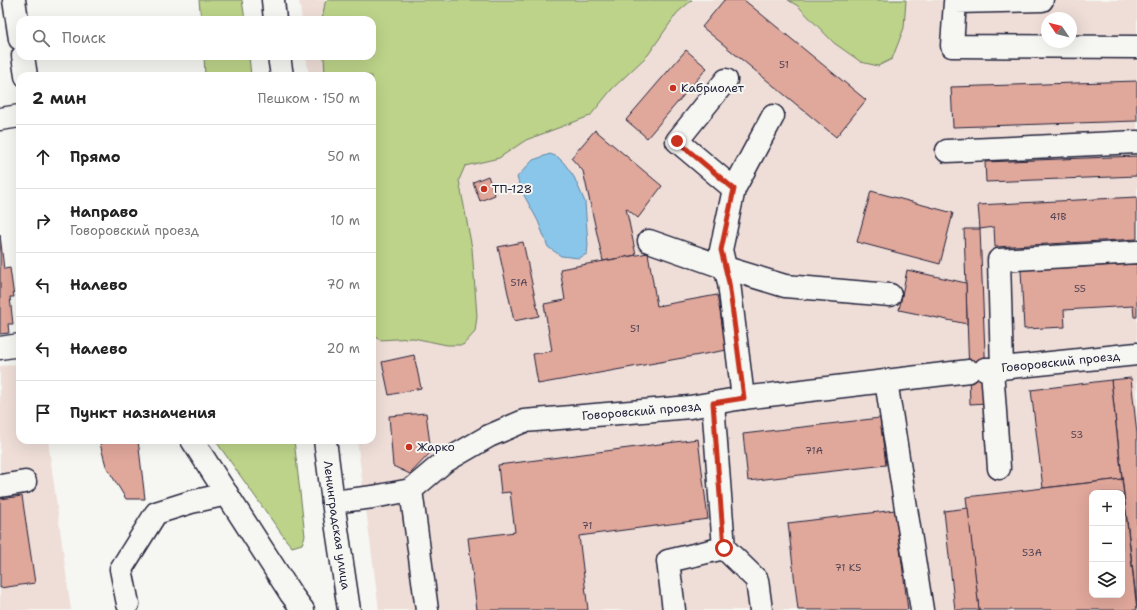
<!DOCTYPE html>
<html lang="ru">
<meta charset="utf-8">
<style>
body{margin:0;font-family:"Shantell Sans",sans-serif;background:#f2f2f2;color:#222}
.controls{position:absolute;right:12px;bottom:12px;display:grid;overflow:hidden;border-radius:8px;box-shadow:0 4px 16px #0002}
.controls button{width:36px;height:36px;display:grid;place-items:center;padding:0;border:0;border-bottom:1px solid #e0e0e0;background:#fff;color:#222;font:20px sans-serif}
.compass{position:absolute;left:1041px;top:12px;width:36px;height:36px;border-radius:50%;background:#fff;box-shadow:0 4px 16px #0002;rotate:305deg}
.stop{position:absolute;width:12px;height:12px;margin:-9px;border:3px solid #c8321e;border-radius:50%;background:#fff}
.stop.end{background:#c8321e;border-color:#fff;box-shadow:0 1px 4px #0008}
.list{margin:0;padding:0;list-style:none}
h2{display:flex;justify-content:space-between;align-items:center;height:52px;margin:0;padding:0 16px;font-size:17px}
h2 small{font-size:13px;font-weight:400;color:#767676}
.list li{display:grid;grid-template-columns:26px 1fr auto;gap:12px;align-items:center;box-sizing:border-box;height:64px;padding:0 16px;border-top:1px solid #e0e0e0}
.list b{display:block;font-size:15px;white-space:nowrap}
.list p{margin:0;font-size:13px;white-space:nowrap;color:#767676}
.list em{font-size:13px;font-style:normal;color:#767676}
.icon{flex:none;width:22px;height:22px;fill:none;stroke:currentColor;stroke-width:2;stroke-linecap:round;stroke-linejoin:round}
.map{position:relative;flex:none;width:1137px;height:610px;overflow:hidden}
.search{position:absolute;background:#fff;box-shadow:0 4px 16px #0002;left:16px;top:16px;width:360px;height:44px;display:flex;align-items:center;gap:10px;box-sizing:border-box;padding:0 14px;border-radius:12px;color:#767676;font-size:15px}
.panel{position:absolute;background:#fff;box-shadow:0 4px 16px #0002;left:16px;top:72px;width:360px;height:372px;border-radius:12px}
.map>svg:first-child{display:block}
</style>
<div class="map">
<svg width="1137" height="610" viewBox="0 0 1137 610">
<rect width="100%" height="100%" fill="#f6f6f2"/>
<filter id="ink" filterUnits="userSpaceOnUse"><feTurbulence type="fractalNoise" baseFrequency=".025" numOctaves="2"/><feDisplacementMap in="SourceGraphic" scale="8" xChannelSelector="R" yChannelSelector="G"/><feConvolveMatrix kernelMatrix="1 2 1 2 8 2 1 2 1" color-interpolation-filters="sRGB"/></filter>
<g filter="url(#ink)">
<g fill="#efded8" fill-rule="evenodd">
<path d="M 299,0 L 1137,0 L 1137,610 L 379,610 L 357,440 L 372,440 L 372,76 L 309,76 L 306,56 L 372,56 L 372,20 L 302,20 ZM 1047,18 L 1071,18 L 1071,42 L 1047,42 ZM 1092,493 L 1122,493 L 1122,595 L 1092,595 Z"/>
<path d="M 20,364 L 20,440 L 48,440 L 71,610 L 0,610 L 0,366 Z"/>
</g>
<g fill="#bcd389" stroke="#6f7a62">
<path d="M 199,0 L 242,0 L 245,20 L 201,20 Z"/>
<path d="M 327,0 L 692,0 L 677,13 L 648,55 L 612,89 L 590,116 L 526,140 L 499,158 L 465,166 L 459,180 L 472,248 L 477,316 L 475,332 L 463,345 L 447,345 L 413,338 L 380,340 L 372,335 L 372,76 L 325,76 L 324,56 L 372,56 L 372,20 L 322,20 L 325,3 Z"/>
<path d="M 788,0 L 906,0 L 904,28 L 892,59 L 878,66 L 861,62 L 834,43 L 798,6 Z"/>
<path d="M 204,56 L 249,56 L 251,76 L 205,76 Z"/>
<path d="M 215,440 L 294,440 L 305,536 L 302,544 L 292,547 L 286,540 Z"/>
</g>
<path fill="#8ac6ea" stroke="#6084a4" d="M 550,154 L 558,157 L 564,163 L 574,177 L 585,202 L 588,245 L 587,254 L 579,258 L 561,256 L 548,247 L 538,221 L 520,188 L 517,177 L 533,160 Z"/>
<g fill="#e0a79b" stroke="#22223b" fill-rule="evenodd">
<path d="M 724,0 L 744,0 L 866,100 L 836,137 L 702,27 Z"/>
<path d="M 686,50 L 707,68 L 647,138 L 626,120 Z"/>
<path d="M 1137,81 L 1137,121 L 953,127 L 951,87 Z"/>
<path d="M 595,130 L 662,186 L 638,218 L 626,208 L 636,255 L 603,261 L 583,171 L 571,158 Z"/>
<path d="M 1137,156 L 1137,176 L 986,182 L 985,162 Z"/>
<path d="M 488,176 L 495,195 L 480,201 L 473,182 Z"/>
<path d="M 871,191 L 953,213 L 940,264 L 857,242 Z"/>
<path d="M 1137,197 L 1137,239 L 995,247 L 994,227 L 980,229 L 978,205 Z"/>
<path d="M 964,229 L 980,229 L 987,403 L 970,404 Z"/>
<path d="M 0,235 L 4,269 L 10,268 L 14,297 L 10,297 L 13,324 L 8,324 L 9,333 L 0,334 Z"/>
<path d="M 523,242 L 539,316 L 514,321 L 498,247 Z"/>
<path d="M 648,253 L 657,306 L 717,295 L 727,350 L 538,384 L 533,354 L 552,351 L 544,304 L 565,300 L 560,269 Z"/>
<path d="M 1137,264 L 1137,317 L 1134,317 L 1133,306 L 1064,310 L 1065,327 L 1024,329 L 1021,270 Z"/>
<path d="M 907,270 L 966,283 L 967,324 L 899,310 Z"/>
<path d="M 414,355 L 421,388 L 389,395 L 382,362 Z"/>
<path d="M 1131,378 L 1137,434 L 1137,607 L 1111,380 Z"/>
<path d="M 1111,380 L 1122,479 L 1043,488 L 1031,390 Z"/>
<path d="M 426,413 L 431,452 L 410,474 L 393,466 L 389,416 Z"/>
<path d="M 880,418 L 886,465 L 748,481 L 743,434 Z"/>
<path d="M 698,439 L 708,519 L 579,536 L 588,610 L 477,610 L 468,538 L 515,532 L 510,492 L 501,493 L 498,465 Z"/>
<path d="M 99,440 L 138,440 L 145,499 L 126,499 L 106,466 Z"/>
<path d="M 1122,479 L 1137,610 L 979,610 L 966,497 ZM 1092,493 L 1122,493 L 1122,595 L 1092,595 Z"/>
<path d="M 22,496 L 35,583 L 0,588 L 0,499 Z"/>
<path d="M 968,508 L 979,610 L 955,610 L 944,511 Z"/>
<path d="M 895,510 L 908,610 L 798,610 L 788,523 Z"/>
</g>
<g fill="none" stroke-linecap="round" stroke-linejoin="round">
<g stroke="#22223b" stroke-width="25">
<g id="minor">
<path d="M 14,0 L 20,39"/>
<path d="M 1042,0 L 955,2 L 952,46 L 1137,47"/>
<path d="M 23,56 L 26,76"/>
<path d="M 726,80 L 677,141 L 734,189 L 721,250 L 729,283 L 743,398"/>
<path d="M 0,119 L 20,116"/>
<path d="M 947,151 L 1137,142"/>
<path d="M 734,189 L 773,116"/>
<path d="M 649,241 L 726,268 L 785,286 L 890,295"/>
<path d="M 0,348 L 20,345"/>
<path d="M 1002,368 L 999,260 L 1137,252"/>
<path id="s1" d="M 985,369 L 992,369 L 1137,354"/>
<path d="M 992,369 L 999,468"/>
<path d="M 886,381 L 922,610"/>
<path d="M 713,403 L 724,548 L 757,580 L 761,610"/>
<path d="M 192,440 L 291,594 L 303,610"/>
<path d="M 0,486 L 25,482"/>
<path d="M 411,490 L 427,610"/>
<path id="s2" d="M 333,502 L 373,497 L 411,490 L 444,462 L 489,436 L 524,421 L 690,407 L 743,398 L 969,371"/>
<path d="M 128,604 L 121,569 L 156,513 L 191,502 L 227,494"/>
<path d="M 674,610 L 668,561 L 724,548"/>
</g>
</g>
<g stroke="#22223b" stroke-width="25">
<g id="major">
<path d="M 273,0 L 275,20"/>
<path d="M 279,56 L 282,76"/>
<path id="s3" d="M 325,440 L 333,502 L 349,610"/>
</g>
</g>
<use href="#minor" stroke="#f6f6f2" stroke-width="22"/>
<use href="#major" stroke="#f6f6f2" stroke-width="22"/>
</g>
</g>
<g fill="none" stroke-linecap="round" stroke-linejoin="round" filter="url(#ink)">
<path stroke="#c8321e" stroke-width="5" d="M 677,141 L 734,189 L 721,250 L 729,283 L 744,398 L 713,403 L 724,548"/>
</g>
<g fill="#c8321e" stroke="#f6f6f2" stroke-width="1.5">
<circle cx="673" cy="88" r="4"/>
<circle cx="484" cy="189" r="4"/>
<circle cx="409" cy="447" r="4"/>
</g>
<g text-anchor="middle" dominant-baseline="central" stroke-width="4" stroke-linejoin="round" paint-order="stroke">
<g font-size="10" fill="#524353">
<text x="784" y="64">51</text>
<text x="1058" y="216">41В</text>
<text x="519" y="282">51А</text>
<text x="1080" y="288">55</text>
<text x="635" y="328">51</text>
<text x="1077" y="434">53</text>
<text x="814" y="450">71А</text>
<text x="587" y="525">71</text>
<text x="1032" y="552">53А</text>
<text x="848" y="567">71 К5</text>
</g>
<g font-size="12" fill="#22223b" stroke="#f6f6f2" text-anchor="start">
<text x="681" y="88">Кабриолет</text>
<text x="492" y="189">ТП-128</text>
<text x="417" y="447">Жарко</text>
</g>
<g font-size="12" fill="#22223b" stroke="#f6f6f2">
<text stroke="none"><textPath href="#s1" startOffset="76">Говоровский проезд</textPath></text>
<text stroke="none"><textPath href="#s2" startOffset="330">Говоровский проезд</textPath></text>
<text stroke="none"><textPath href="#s3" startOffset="86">Ленинградская улица</textPath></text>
</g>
</g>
</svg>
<div class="controls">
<button>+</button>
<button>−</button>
<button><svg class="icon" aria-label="layers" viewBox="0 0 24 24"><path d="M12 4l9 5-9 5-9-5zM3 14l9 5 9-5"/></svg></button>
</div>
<svg class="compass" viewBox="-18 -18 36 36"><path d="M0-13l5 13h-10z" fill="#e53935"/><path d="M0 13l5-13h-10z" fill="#767676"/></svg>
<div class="stop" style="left:724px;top:548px"></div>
<div class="stop end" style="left:677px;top:141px"></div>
<div class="search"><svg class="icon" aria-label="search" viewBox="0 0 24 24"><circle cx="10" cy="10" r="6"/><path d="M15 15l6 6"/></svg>Поиск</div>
<section class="panel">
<h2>2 мин<small>Пешком · 150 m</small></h2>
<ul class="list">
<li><svg class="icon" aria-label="ahead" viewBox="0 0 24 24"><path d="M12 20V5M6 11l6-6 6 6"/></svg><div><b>Прямо</b></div><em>50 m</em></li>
<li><svg class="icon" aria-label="right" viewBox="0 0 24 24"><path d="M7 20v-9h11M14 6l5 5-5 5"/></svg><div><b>Направо</b><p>Говоровский проезд</p></div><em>10 m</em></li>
<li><svg class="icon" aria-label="left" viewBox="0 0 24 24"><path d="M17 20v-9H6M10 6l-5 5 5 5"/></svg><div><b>Налево</b></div><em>70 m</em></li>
<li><svg class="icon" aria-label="left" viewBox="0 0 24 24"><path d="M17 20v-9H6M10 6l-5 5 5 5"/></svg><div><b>Налево</b></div><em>20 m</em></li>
<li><svg class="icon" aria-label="arrive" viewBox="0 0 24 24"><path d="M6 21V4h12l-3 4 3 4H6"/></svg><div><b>Пункт назначения</b></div></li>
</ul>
</section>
</div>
